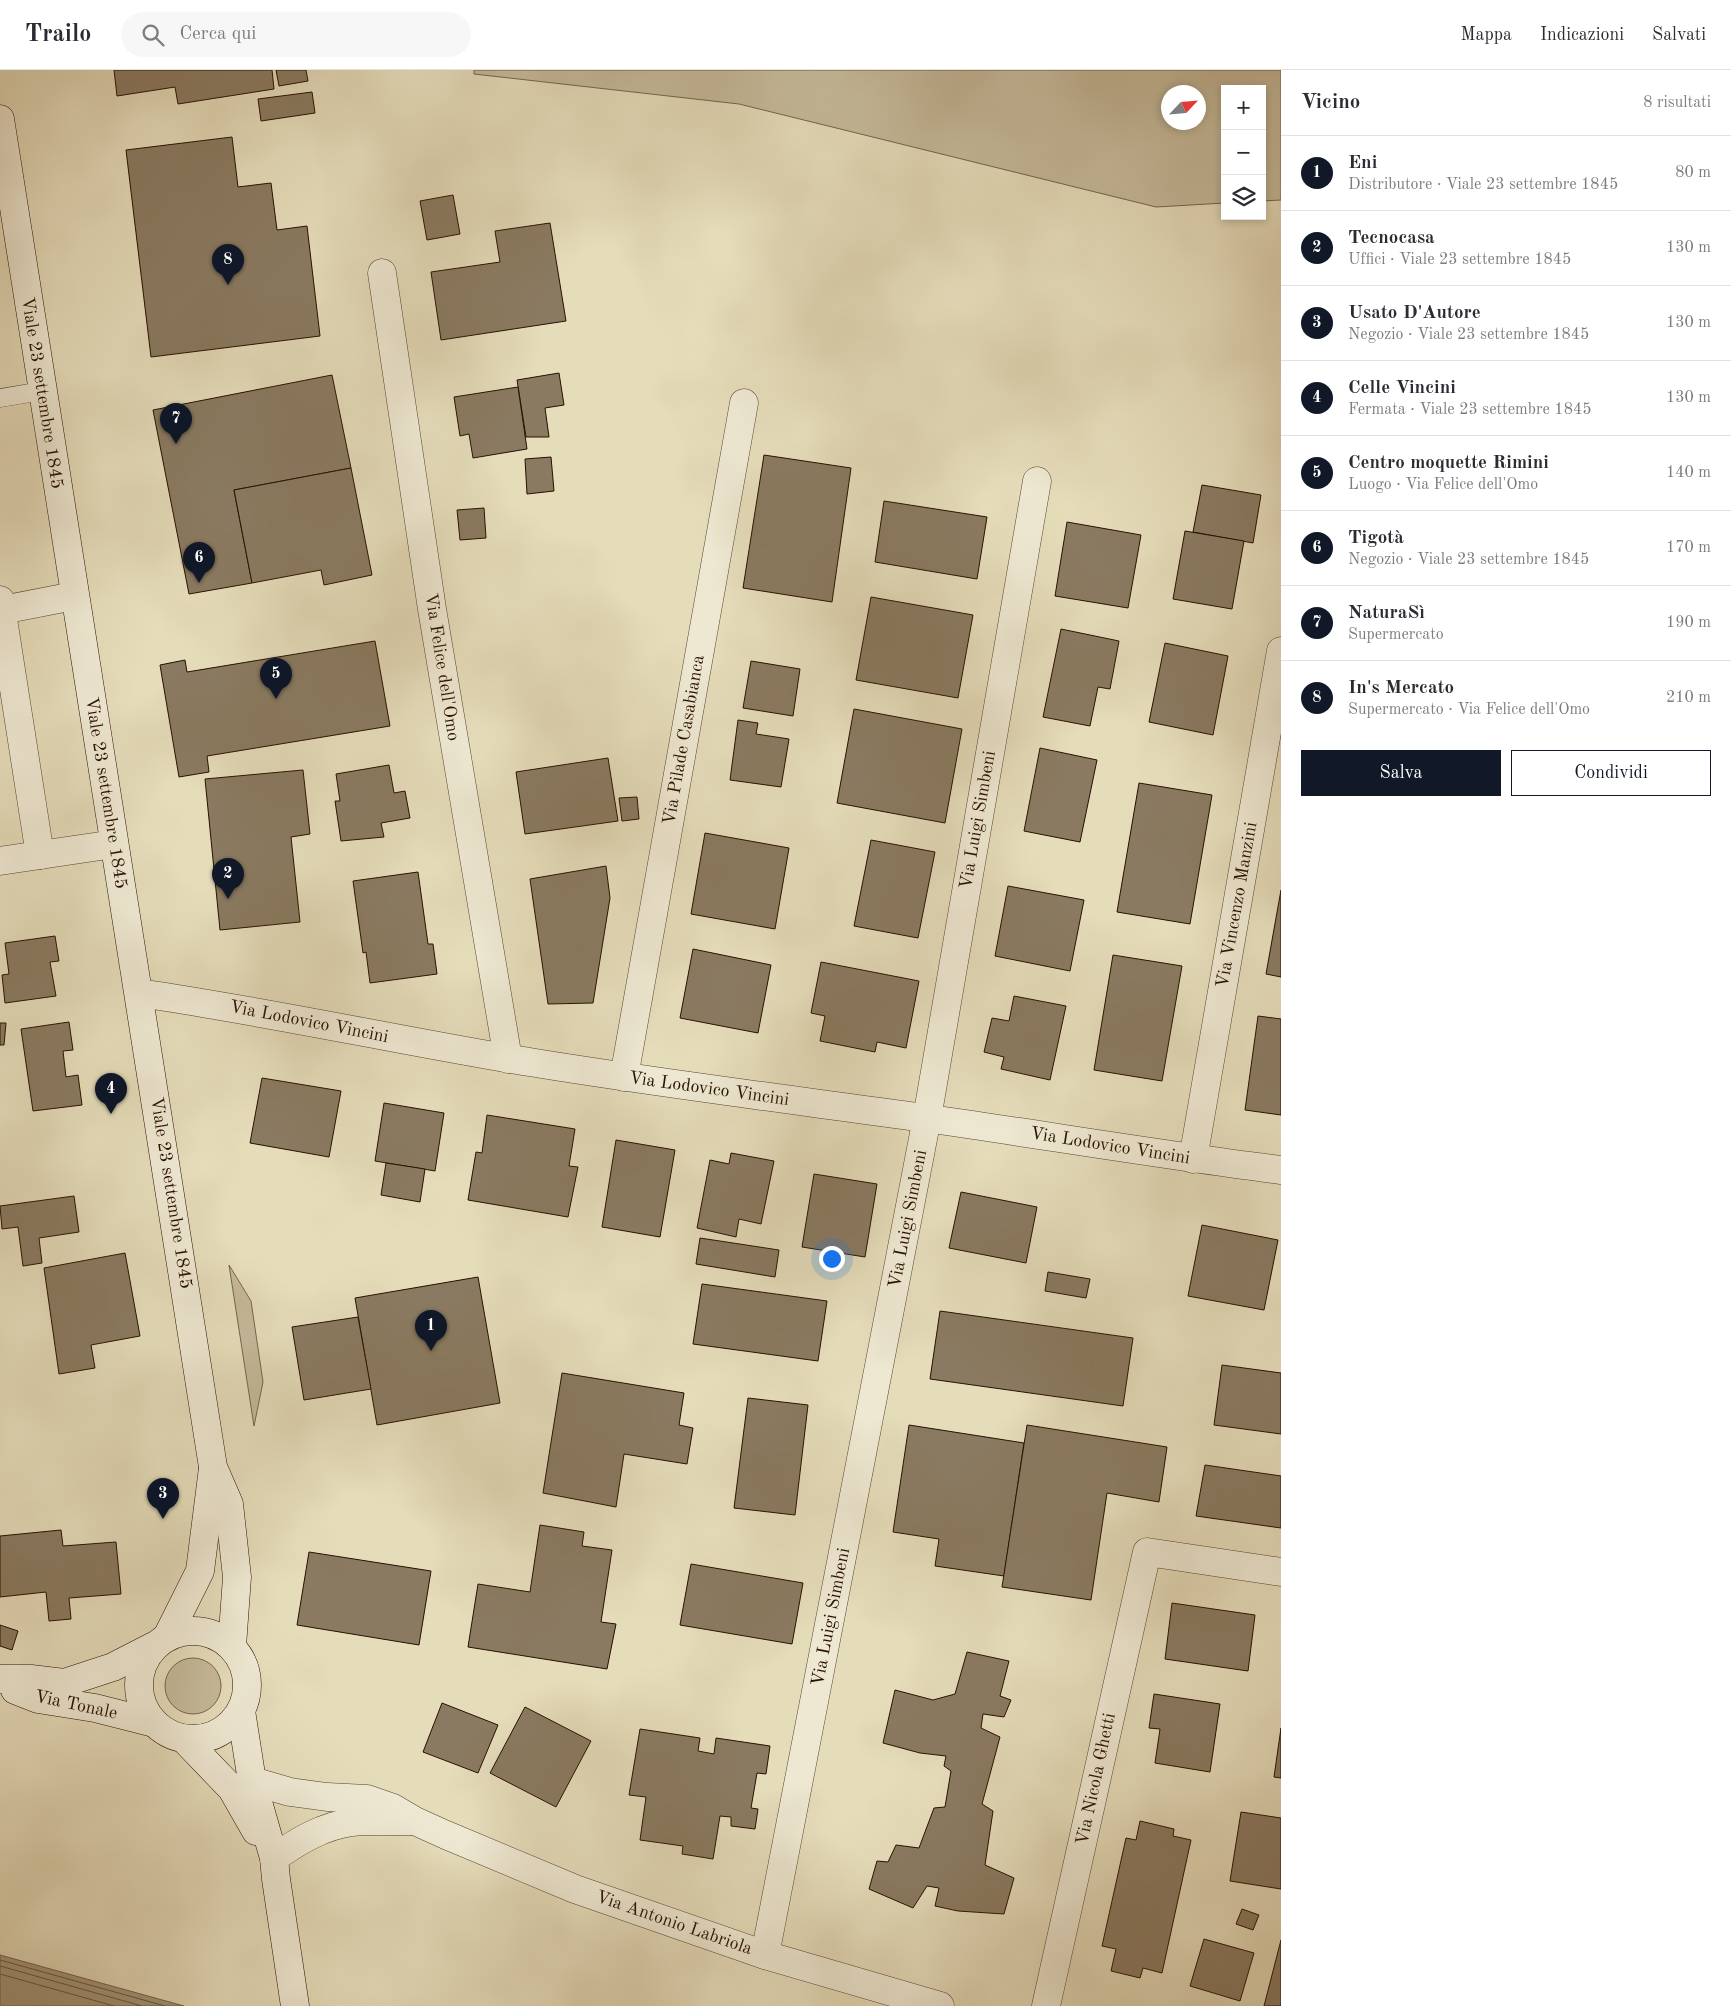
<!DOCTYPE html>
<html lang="it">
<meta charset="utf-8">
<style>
body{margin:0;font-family:"Old Standard TT",serif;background:#f7f7f7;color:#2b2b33}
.controls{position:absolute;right:15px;top:15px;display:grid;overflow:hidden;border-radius:0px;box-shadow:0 2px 8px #0003}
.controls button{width:45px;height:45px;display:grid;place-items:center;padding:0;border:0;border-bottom:1px solid #e1e1e2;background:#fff;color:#2b2b33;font:25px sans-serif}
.compass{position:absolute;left:1161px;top:15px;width:45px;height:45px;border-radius:50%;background:#fff;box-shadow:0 2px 8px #0003;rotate:64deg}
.you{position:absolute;left:831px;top:1188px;width:18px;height:18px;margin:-12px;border:4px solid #fff;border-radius:50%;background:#1a73e8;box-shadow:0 0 0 8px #1a73e833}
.badge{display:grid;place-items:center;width:32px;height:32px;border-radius:50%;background:#111827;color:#fff;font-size:16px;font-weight:700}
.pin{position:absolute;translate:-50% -41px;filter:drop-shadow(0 1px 2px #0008)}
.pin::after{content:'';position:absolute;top:26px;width:18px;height:15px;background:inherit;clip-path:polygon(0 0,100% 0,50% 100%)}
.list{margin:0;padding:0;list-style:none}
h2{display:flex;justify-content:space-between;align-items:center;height:65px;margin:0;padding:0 20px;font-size:21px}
h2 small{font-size:16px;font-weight:400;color:#7c7c81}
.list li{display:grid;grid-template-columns:32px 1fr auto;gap:15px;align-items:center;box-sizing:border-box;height:75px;padding:0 20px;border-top:1px solid #e1e1e2}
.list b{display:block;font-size:19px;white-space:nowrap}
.list p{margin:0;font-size:16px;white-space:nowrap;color:#7c7c81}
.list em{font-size:16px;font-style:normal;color:#7c7c81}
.actions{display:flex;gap:10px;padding:15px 20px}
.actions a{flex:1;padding:11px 0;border:1px solid #111827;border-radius:0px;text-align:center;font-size:18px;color:#111827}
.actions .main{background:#111827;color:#fff}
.icon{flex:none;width:28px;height:28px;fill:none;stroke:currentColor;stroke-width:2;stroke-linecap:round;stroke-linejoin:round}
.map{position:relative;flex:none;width:1281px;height:1936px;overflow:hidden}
header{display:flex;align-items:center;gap:30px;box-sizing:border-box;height:70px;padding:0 25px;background:#fff;border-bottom:1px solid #e1e1e2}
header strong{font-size:24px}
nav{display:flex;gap:28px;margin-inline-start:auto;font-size:18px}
.search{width:350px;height:45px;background:#f7f7f7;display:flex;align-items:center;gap:12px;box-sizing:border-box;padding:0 18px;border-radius:28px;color:#7c7c81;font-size:19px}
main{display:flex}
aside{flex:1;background:#fff}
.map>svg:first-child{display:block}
</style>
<header>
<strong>Trailo</strong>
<div class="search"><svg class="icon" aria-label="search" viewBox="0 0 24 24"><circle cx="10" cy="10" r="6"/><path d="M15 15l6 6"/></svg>Cerca qui</div>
<nav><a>Mappa</a><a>Indicazioni</a><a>Salvati</a></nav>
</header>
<main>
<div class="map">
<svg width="1281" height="1936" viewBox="0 0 1281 1936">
<rect width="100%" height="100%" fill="#e5dcba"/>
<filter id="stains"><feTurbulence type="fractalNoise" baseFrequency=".004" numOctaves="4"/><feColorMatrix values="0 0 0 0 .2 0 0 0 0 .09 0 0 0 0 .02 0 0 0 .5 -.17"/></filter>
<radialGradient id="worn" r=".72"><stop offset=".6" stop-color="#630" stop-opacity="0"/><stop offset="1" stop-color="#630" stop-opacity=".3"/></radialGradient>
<g fill="#c5b99a" stroke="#76644d" fill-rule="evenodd">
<path d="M 474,0 L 1281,0 L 1281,130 L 1262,131 L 1262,19 L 1225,19 L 1225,133 L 1156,137 L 739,34 L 474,4 ZM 1168,22 L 1198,22 L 1198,52 L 1168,52 Z"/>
<path d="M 229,1195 L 251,1231 L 263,1312 L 254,1356 Z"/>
<circle cx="193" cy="1616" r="28"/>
</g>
<path fill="#a5977b" stroke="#73614a" d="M 0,1885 L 184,1936 L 0,1936 Z"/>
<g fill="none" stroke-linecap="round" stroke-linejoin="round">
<g stroke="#66543e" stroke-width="1">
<path d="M 0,1890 L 165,1936"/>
<path d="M 0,1896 L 142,1936"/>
<path d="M 0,1904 L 114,1936"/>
</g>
</g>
<g fill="#8a7a61" stroke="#281000">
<path d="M 114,0 L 272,0 L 274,19 L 178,34 L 175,17 L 117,26 Z"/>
<path d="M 276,0 L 306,0 L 308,11 L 279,16 Z"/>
<path d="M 312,22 L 315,43 L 261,51 L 258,29 Z"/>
<path d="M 232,67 L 238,117 L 271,113 L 277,160 L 307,156 L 320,266 L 151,287 L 126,80 Z"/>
<path d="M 453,125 L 460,164 L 427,170 L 420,131 Z"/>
<path d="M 550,153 L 566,251 L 441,270 L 431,202 L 500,192 L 495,161 Z"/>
<path d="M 559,303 L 564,335 L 545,338 L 549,367 L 526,367 L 517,310 Z"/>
<path d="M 332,305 L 351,398 L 234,420 L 252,513 L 189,524 L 153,340 Z"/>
<path d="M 518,317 L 527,379 L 473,388 L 469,364 L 460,366 L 454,327 Z"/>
<path d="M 764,385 L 851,398 L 832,532 L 743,518 Z"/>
<path d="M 551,387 L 554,421 L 527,424 L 525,389 Z"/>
<path d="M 351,398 L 372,505 L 324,515 L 321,500 L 252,513 L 234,420 Z"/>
<path d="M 1202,415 L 1261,425 L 1253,473 L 1193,462 Z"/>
<path d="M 884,431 L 987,447 L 977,509 L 875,492 Z"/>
<path d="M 484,438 L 486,468 L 460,470 L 457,440 Z"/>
<path d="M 1067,452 L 1141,465 L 1128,538 L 1055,526 Z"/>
<path d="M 1185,461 L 1244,471 L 1232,539 L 1173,529 Z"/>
<path d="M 871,527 L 973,545 L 958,628 L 856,610 Z"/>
<path d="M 1061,559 L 1119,571 L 1110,619 L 1098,617 L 1090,656 L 1043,647 Z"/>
<path d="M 375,571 L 390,656 L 207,686 L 209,702 L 179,707 L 160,595 L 185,590 L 187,602 Z"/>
<path d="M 1165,573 L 1228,586 L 1213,665 L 1149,652 Z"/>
<path d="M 751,591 L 800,599 L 793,646 L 743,638 Z"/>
<path d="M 854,639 L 962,659 L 945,753 L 837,733 Z"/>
<path d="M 738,650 L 758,653 L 756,664 L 789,669 L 781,717 L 730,710 Z"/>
<path d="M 1040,678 L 1097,690 L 1080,772 L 1024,761 Z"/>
<path d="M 608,688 L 618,751 L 525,764 L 516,702 Z"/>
<path d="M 389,695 L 394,723 L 405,721 L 410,748 L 381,753 L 384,767 L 341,771 L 335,731 L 340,731 L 336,704 Z"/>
<path d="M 303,700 L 310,764 L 291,767 L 300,852 L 220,860 L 205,709 Z"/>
<path d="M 1139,713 L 1212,725 L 1190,854 L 1117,842 Z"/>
<path d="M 637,727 L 639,749 L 622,751 L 619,728 Z"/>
<path d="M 705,763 L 789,778 L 775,859 L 691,844 Z"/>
<path d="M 871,770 L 935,782 L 918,868 L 854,856 Z"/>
<path d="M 606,796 L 610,828 L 593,933 L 548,934 L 530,809 Z"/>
<path d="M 418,802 L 428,874 L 433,874 L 437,904 L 370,913 L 366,882 L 363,883 L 353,811 Z"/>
<path d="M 1008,816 L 1084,830 L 1070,901 L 995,886 Z"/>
<path d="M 1281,820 L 1281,907 L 1266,904 Z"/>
<path d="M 55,866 L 59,891 L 50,892 L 56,926 L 5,933 L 2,905 L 9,904 L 5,873 Z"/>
<path d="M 693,879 L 771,895 L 758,963 L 680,948 Z"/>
<path d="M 1113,885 L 1182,896 L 1162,1011 L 1094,1000 Z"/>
<path d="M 821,892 L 919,911 L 906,978 L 877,972 L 875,982 L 820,971 L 825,946 L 811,943 Z"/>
<path d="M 1014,926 L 1066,936 L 1050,1010 L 1001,999 L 1004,987 L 984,982 L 992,948 L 1009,951 Z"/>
<path d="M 1258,946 L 1281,949 L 1281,1045 L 1245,1040 Z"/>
<path d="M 69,952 L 73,980 L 63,981 L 66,1007 L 78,1005 L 82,1035 L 33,1041 L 21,959 Z"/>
<path d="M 0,953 L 6,953 L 4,975 L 0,975 Z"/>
<path d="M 262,1008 L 341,1021 L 329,1087 L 250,1073 Z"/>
<path d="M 384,1033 L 444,1043 L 435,1101 L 375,1091 Z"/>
<path d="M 487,1045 L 575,1059 L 569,1096 L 578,1097 L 568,1147 L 468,1130 L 476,1082 L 482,1083 Z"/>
<path d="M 616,1070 L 675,1080 L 660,1167 L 602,1157 Z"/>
<path d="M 731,1083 L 774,1091 L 761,1154 L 739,1149 L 736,1167 L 697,1158 L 710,1090 L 729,1094 Z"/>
<path d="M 386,1093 L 425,1099 L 420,1132 L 381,1125 Z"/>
<path d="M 814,1104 L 877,1114 L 865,1187 L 802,1177 Z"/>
<path d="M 961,1122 L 1037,1137 L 1026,1193 L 949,1178 Z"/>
<path d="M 74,1126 L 79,1162 L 39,1168 L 42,1193 L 23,1196 L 18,1157 L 2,1159 L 0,1136 Z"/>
<path d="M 1202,1155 L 1278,1170 L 1264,1240 L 1188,1226 Z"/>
<path d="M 700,1168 L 779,1180 L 775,1207 L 696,1194 Z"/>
<path d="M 125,1183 L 140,1266 L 91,1275 L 95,1298 L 59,1304 L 44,1198 Z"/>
<path d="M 1048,1202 L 1090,1209 L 1086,1228 L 1045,1221 Z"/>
<path d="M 478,1207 L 500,1333 L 377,1355 L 355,1228 Z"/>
<path d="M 702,1214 L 827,1231 L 818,1291 L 693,1274 Z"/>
<path d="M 940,1241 L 1133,1268 L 1123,1336 L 930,1309 Z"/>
<path d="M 358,1247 L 371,1319 L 304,1330 L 292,1257 Z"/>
<path d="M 1222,1295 L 1281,1303 L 1281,1364 L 1214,1355 Z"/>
<path d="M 562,1303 L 684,1323 L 679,1355 L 693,1358 L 687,1394 L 624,1384 L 616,1437 L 543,1423 Z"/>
<path d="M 748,1328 L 808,1335 L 795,1445 L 734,1438 Z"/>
<path d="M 909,1355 L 1024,1373 L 1004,1506 L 935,1496 L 939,1469 L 893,1462 Z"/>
<path d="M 1027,1355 L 1167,1377 L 1159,1432 L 1107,1423 L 1091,1530 L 1002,1517 Z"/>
<path d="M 1205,1395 L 1281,1406 L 1281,1458 L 1196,1446 Z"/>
<path d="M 540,1455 L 584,1462 L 582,1476 L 612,1480 L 601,1552 L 616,1554 L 607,1599 L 468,1577 L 478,1514 L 530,1522 Z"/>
<path d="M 61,1460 L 63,1476 L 116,1472 L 121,1524 L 69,1528 L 71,1549 L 49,1551 L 46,1522 L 0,1527 L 0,1466 Z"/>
<path d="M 309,1482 L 431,1501 L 419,1575 L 297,1555 Z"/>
<path d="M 691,1494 L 803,1513 L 792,1574 L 680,1555 Z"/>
<path d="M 1172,1533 L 1255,1545 L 1248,1601 L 1165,1589 Z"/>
<path d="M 0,1555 L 18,1561 L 12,1580 L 0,1576 Z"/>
<path d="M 967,1582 L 1009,1591 L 1000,1626 L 1011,1630 L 1004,1647 L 983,1644 L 981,1658 L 1000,1667 L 982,1734 L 993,1741 L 985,1795 L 1014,1808 L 1004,1844 L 958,1841 L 935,1836 L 939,1818 L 927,1816 L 913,1838 L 869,1819 L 877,1791 L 888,1792 L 896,1775 L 919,1778 L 934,1738 L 945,1737 L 951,1701 L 944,1696 L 946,1686 L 920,1683 L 883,1673 L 895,1620 L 933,1630 L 955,1624 Z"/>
<path d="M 1154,1624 L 1220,1634 L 1210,1702 L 1155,1693 L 1160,1659 L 1149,1658 Z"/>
<path d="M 442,1633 L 498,1655 L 478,1703 L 423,1682 Z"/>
<path d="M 525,1637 L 591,1671 L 556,1737 L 490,1703 Z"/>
<path d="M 1281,1658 L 1281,1708 L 1274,1707 Z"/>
<path d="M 640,1659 L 700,1668 L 698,1681 L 714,1684 L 716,1668 L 770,1676 L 766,1704 L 757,1703 L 751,1738 L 758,1739 L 755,1759 L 731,1756 L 731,1747 L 720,1746 L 713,1789 L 682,1784 L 683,1776 L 640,1770 L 646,1727 L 629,1725 Z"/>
<path d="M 1241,1742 L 1281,1748 L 1281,1819 L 1230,1811 Z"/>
<path d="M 1140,1751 L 1174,1759 L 1173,1766 L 1191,1770 L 1162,1903 L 1143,1898 L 1140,1908 L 1111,1901 L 1116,1879 L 1102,1876 L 1126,1768 L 1136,1770 Z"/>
<path d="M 1242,1839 L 1259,1845 L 1253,1860 L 1236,1854 Z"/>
<path d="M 1204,1869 L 1254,1883 L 1240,1931 L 1190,1916 Z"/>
<path d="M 1281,1870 L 1281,1936 L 1264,1936 Z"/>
</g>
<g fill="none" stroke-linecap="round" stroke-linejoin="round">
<g stroke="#57432e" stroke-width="19">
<path id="lane" d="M 0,328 L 42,321"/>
</g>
<g stroke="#57432e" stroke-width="29">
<g id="street">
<path d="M 382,203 L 432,539 L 508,989"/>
<path d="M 0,530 L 40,785"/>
<path d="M 2,540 L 74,526"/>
<path d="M 0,791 L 114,774"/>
<path d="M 139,923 C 264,941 387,968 511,989 C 648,1012 787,1029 925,1048 C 1044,1065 1162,1085 1281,1100"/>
<path d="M 624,1007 L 744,333"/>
<path d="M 1193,1089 L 1281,581"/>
<path d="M 252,1711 L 290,1722 L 327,1727 L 367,1729 L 393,1738 L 415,1751 L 446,1765 L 575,1819 L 765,1885 L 940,1936"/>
<path d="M 274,1788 C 298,1771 323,1756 352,1752 C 371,1750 392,1752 411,1751"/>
<path d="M 765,1885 L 927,1048 L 1037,411"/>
<path d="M 1046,1936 L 1147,1482 L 1281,1502"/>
</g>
</g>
<g stroke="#281000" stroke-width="29">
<g id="secondary">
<path d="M 0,49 C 69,499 144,947 213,1397 L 229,1434 L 237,1507 L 232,1576"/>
<circle cx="193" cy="1615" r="54"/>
<path d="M 168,1565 L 200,1501 L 213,1398"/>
<path d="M 0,1609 L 31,1609 L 64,1613 L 113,1597 L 154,1576"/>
<path d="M 15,1620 L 38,1629 L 95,1638 L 154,1653"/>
<path d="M 241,1641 L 252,1711 L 274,1788 L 276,1809 L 295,1936"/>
<path d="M 184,1669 L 232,1719 L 256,1761"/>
</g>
</g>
<use href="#lane" stroke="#eee8d2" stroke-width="18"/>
<use href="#street" stroke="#eee8d2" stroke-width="28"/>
<use href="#secondary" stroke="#eee8d2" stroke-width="28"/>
</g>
<g text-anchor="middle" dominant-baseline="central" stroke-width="4" stroke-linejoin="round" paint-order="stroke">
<g font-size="18" fill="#281000" stroke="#eee8d2">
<text transform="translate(42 323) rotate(81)">Viale 23 settembre 1845</text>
<text transform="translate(442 597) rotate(81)">Via Felice dell'Omo</text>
<text transform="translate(684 670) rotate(-80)">Via Pilade Casabianca</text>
<text transform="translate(106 723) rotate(81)">Viale 23 settembre 1845</text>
<text transform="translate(978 750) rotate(-80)">Via Luigi Simbeni</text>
<text transform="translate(1237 835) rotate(-80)">Via Vincenzo Manzini</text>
<text transform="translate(309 952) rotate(11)">Via Lodovico Vincini</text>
<text transform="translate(709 1019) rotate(8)">Via Lodovico Vincini</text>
<text transform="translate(1110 1076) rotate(9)">Via Lodovico Vincini</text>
<text transform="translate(171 1123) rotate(81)">Viale 23 settembre 1845</text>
<text transform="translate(908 1149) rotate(-79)">Via Luigi Simbeni</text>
<text transform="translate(831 1547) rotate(-79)">Via Luigi Simbeni</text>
<text transform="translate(76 1635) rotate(12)">Via Tonale</text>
<text transform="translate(1096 1709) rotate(-78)">Via Nicola Ghetti</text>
<text transform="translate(674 1853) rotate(19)">Via Antonio Labriola</text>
</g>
</g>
<rect width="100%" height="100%" filter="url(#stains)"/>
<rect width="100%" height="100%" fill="url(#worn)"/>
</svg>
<div class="controls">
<button>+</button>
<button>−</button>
<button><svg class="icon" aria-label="layers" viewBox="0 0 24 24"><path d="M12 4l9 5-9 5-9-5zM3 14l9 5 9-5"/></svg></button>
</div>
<svg class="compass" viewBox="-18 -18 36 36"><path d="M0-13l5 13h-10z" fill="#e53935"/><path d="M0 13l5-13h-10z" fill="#7c7c81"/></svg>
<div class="you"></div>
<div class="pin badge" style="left:431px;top:1281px">1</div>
<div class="pin badge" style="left:228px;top:829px">2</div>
<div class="pin badge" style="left:163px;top:1449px">3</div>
<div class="pin badge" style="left:111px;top:1044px">4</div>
<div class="pin badge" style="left:276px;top:629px">5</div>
<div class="pin badge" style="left:199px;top:513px">6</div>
<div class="pin badge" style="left:176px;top:374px">7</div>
<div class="pin badge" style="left:228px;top:215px">8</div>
</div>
<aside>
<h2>Vicino<small>8 risultati</small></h2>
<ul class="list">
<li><span class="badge">1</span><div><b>Eni</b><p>Distributore · Viale 23 settembre 1845</p></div><em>80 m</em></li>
<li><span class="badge">2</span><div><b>Tecnocasa</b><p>Uffici · Viale 23 settembre 1845</p></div><em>130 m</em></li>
<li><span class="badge">3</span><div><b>Usato D'Autore</b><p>Negozio · Viale 23 settembre 1845</p></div><em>130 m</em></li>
<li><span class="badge">4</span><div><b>Celle Vincini</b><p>Fermata · Viale 23 settembre 1845</p></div><em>130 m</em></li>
<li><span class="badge">5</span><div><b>Centro moquette Rimini</b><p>Luogo · Via Felice dell'Omo</p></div><em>140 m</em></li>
<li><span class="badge">6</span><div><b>Tigotà</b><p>Negozio · Viale 23 settembre 1845</p></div><em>170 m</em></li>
<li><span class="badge">7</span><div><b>NaturaSì</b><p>Supermercato</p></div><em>190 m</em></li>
<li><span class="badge">8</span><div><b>In's Mercato</b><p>Supermercato · Via Felice dell'Omo</p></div><em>210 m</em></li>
</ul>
<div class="actions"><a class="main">Salva</a><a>Condividi</a></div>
</aside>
</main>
